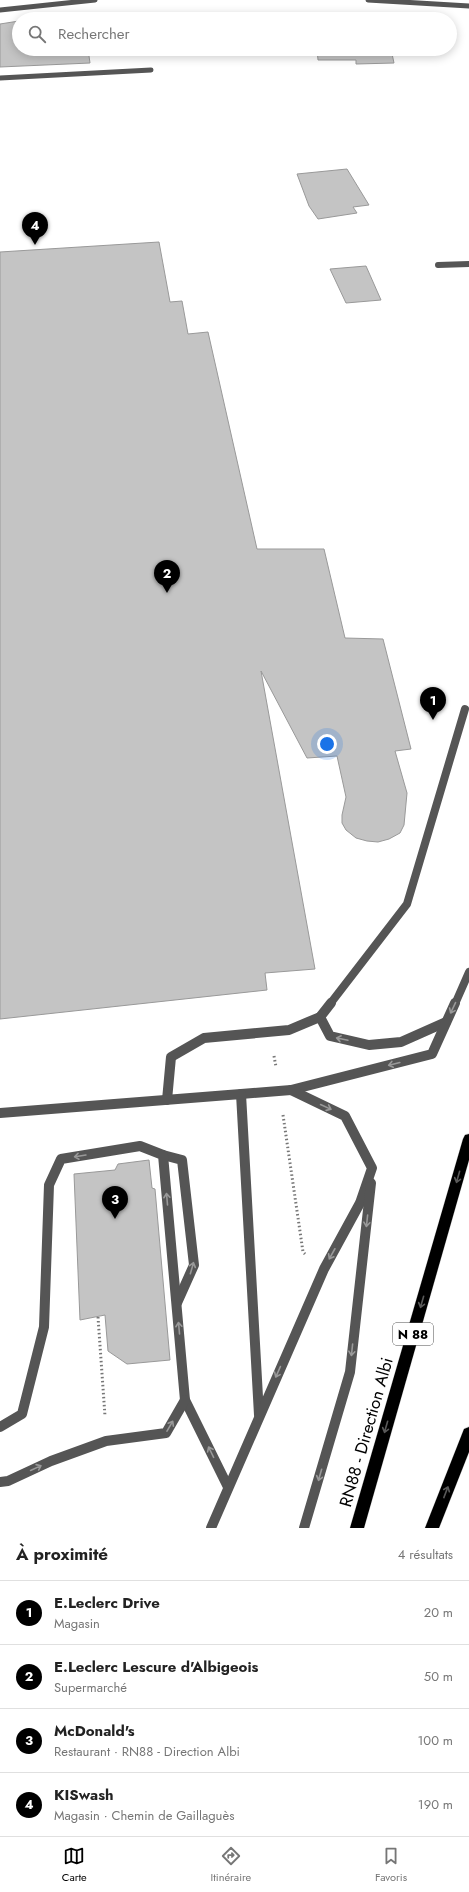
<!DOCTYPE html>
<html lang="fr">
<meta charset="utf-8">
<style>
body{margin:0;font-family:Jost,sans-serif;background:#f6f6f6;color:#222}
.you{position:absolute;left:327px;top:744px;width:14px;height:14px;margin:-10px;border:3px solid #fff;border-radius:50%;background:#1a73e8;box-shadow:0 0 0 6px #1a73e833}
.badge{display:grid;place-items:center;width:26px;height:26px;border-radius:50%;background:#000;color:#fff;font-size:13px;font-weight:700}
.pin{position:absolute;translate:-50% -33px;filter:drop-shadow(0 1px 2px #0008)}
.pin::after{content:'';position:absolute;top:21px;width:14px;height:12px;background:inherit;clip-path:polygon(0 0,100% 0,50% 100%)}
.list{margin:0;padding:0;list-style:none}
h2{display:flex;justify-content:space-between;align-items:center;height:52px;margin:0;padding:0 16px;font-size:17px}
h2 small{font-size:13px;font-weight:400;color:#767676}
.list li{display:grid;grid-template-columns:26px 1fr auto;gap:12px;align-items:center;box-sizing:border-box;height:64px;padding:0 16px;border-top:1px solid #e0e0e0}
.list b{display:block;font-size:15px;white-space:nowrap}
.list p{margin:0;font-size:13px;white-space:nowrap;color:#767676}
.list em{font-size:13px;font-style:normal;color:#767676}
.icon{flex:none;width:22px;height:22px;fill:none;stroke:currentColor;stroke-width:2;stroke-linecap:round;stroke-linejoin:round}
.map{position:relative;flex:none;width:469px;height:1528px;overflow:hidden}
.search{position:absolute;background:#fff;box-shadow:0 2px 10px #0003;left:12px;right:12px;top:12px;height:44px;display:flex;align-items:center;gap:10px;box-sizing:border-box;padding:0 14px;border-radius:22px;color:#767676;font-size:15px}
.sheet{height:308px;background:#fff}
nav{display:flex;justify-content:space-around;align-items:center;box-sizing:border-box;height:56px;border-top:1px solid #e0e0e0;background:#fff;font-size:11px;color:#767676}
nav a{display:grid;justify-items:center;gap:2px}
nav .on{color:#000}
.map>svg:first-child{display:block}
</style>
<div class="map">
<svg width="469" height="1528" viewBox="0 0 469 1528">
<rect width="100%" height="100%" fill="#fff"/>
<g fill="#c4c4c4" stroke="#999">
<path d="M 84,14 L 85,19 L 39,19 Z"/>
<path d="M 312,14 L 384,14 L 385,19 L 313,19 Z"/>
<path d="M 19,21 L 19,49 L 88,49 L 90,63 L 0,67 L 0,24 Z"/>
<path d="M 317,49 L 391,49 L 394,63 L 356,64 L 356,60 L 318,60 Z"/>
<path d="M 347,169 L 369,205 L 353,207 L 357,213 L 318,219 L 309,206 L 297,174 Z"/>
<path d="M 159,242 L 170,302 L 182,301 L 188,334 L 208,332 L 257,549 L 324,549 L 345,638 L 383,639 L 411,749 L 395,751 L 407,793 L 404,825 L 400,833 L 389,839 L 378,842 L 367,841 L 356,838 L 346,830 L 342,823 L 342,815 L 346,797 L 337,756 L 307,758 L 261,671 L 315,969 L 265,973 L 267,990 L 0,1019 L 0,252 Z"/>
<path d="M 366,266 L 381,300 L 346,303 L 330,269 Z"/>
<path d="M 149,1160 L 152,1188 L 155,1189 L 170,1360 L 127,1364 L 108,1351 L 105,1315 L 80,1320 L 74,1174 L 115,1170 L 118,1164 Z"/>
</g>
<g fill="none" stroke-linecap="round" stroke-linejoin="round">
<g stroke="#dbdbdb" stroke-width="1">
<g id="primary">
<path d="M 469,1134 L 469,1160 L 364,1528 L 350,1528 L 463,1139 L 465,1135 Z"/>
<path d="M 469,1427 L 469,1452 L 439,1528 L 425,1528 L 464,1429 Z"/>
</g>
</g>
<g stroke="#777" stroke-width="3" stroke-dasharray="1.5 2.5" stroke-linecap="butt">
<path d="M 274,1056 L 276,1067"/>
<path d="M 283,1115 L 303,1252 L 305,1254"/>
<path d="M 98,1317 L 105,1416"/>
</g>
<path stroke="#555" stroke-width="5" d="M 0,78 L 151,70"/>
<path stroke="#555" stroke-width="6" d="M 438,265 L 469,264"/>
<g stroke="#555" stroke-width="8">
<path d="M 330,1004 L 407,904 L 465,709"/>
<path d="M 455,1004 L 469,972"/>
</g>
<g stroke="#555" stroke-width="10">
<path d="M 320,1017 L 330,1036 L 369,1045 L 401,1042 L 446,1022"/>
<path d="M 241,1094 L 291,1090 L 432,1054 L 455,1003"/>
<path d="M 167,1100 L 171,1057 L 204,1038 L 289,1030 L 320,1017 L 331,1003"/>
<path d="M 0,1113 L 241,1094 L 259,1415"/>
<path d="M 163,1155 L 182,1160 L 194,1265 L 177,1303"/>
<path d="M 0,1427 L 22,1414 L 44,1327 L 49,1185 L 61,1159 L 140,1146 L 163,1155 L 185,1400 L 228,1487"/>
<path d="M 0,1482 L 8,1481 L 51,1461 L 106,1441 L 166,1433 L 185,1400"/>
<path d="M 211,1528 L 324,1269 L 360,1203 L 372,1168 L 345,1116 L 291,1090"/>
<path d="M 304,1528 L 350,1372 L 371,1183"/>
</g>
<g stroke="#555" stroke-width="5">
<path d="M 368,0 L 469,6"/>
<path d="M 0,10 L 95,0"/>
</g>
<use href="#primary" fill="#000" fill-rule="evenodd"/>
</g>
<defs><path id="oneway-shaft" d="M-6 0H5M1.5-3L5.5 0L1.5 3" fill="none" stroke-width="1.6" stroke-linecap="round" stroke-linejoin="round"/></defs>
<g stroke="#999">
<use href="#oneway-shaft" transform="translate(453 1008) rotate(115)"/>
<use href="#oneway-shaft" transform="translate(342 1039) rotate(-168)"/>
<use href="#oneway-shaft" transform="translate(394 1064) rotate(166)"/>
<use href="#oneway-shaft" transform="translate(326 1107) rotate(25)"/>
<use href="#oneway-shaft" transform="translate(80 1156) rotate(171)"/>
<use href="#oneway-shaft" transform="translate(167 1199) rotate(-95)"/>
<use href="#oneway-shaft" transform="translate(367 1221) rotate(96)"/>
<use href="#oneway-shaft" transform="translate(332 1254) rotate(119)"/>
<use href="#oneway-shaft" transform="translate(192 1268) rotate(-74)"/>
<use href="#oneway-shaft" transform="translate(179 1328) rotate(-95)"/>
<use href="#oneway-shaft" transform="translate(352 1350) rotate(96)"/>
<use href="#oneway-shaft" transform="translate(278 1372) rotate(114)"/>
<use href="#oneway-shaft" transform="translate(170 1426) rotate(-60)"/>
<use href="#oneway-shaft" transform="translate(211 1452) rotate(-116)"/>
<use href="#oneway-shaft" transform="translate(36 1468) rotate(-25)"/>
<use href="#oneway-shaft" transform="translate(320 1475) rotate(106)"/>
</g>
<g stroke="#595959">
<use href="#oneway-shaft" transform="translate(458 1177) rotate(106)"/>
<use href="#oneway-shaft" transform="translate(422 1302) rotate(106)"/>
<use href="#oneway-shaft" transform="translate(386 1427) rotate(106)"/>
<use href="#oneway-shaft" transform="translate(446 1492) rotate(-69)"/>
</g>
<g text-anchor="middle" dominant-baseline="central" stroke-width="4" stroke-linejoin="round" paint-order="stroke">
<rect fill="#fff" stroke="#4c4c4c" stroke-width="1" x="393" y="1323" width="40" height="22" rx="3"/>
<g font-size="13" font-weight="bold" fill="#000">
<text x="413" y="1334">N 88</text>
</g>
<g font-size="17" fill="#000" stroke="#fff">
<text transform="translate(366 1432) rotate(-74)">RN88 - Direction Albi</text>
</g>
</g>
</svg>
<div class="you"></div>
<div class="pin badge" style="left:433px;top:720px">1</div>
<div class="pin badge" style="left:167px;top:593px">2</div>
<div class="pin badge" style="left:115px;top:1219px">3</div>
<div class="pin badge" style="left:35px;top:245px">4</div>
<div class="search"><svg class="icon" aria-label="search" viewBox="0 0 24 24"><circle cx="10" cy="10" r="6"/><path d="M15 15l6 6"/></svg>Rechercher</div>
</div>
<section class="sheet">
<h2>À proximité<small>4 résultats</small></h2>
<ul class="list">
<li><span class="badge">1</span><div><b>E.Leclerc Drive</b><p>Magasin</p></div><em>20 m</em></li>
<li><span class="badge">2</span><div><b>E.Leclerc Lescure d'Albigeois</b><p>Supermarché</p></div><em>50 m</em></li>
<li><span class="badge">3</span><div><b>McDonald's</b><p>Restaurant · RN88 - Direction Albi</p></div><em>100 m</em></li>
<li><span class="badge">4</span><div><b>KISwash</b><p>Magasin · Chemin de Gaillaguès</p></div><em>190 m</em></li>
</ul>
</section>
<nav>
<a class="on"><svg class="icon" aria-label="map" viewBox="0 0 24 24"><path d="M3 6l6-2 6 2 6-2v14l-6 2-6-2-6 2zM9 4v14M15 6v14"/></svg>Carte</a>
<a><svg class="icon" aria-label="directions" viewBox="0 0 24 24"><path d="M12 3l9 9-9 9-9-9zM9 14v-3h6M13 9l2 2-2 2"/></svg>Itinéraire</a>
<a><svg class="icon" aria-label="saved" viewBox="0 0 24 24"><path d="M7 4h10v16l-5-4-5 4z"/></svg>Favoris</a>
</nav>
